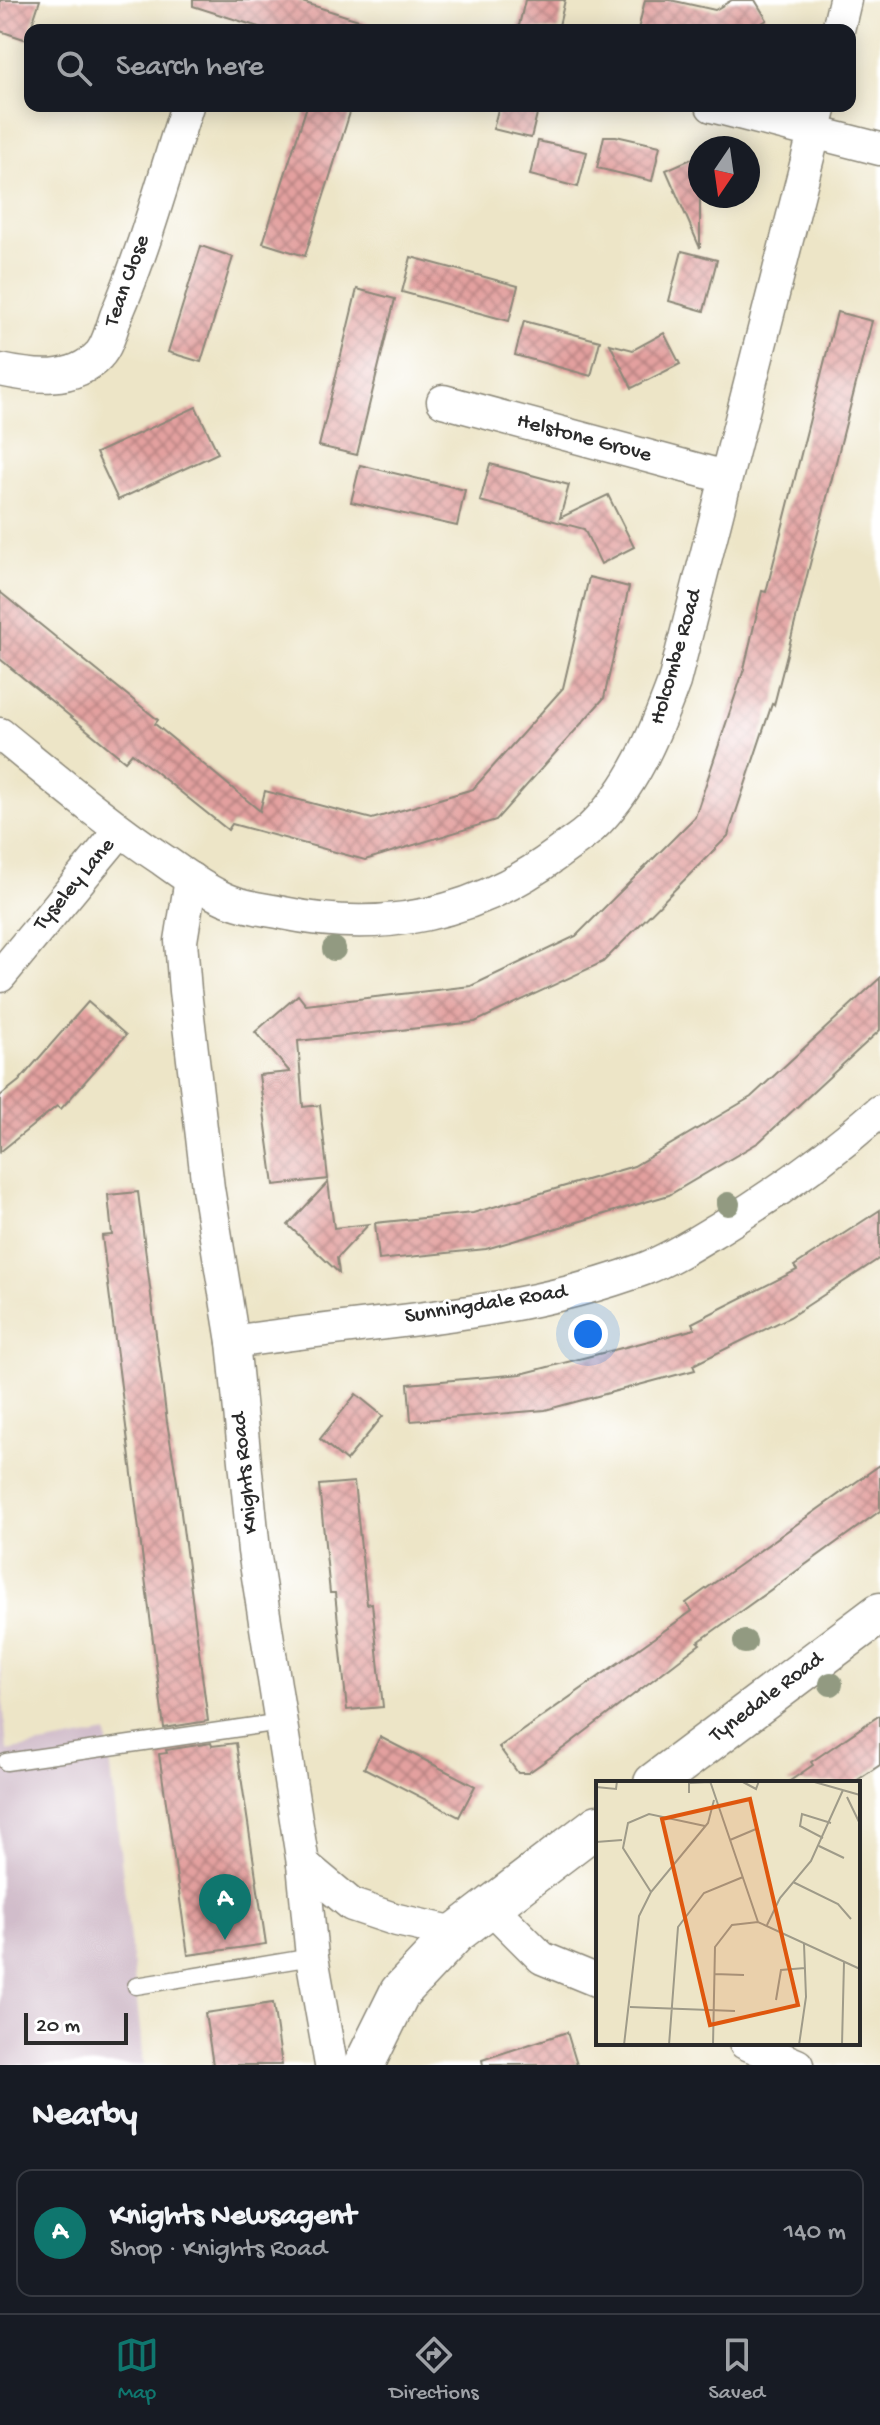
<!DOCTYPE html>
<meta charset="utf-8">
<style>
body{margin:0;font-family:"Gochi Hand",sans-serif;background:#20242c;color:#f1f3f6}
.compass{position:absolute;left:688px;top:136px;width:72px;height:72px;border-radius:50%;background:#171b24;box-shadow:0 4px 20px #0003;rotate:193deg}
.scale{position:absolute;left:24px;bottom:20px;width:104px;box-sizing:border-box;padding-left:8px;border:4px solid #2b2b2b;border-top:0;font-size:22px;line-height:28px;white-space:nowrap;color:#2b2b2b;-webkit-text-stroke:6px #fff;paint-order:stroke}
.you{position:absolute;left:588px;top:1334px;width:28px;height:28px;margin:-20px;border:6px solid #fff;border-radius:50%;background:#1a73e8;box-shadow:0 0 0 12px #1a73e833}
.badge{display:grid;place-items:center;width:52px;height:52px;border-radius:50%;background:#0f766e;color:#fff;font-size:26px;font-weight:700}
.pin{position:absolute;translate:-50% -66px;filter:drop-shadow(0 2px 4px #0008)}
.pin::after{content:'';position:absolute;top:42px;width:28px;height:24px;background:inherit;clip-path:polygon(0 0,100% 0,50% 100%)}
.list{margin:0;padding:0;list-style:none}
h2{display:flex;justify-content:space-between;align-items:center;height:104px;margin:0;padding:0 32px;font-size:34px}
h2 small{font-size:26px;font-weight:400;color:#9ea1a6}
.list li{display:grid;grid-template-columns:52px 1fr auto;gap:24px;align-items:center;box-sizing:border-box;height:128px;margin:0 16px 16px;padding:0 16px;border:2px solid #363941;border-radius:16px}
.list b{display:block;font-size:30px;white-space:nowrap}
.list p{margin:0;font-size:26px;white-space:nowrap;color:#9ea1a6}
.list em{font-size:26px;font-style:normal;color:#9ea1a6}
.icon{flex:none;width:44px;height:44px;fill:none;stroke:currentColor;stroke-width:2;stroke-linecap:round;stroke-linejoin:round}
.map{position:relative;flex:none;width:880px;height:2065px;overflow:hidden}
.search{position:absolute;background:#171b24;box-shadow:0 4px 20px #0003;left:24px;right:24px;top:24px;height:88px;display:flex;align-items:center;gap:20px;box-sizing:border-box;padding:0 28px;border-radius:16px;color:#9ea1a6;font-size:30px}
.sheet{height:248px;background:#171b24}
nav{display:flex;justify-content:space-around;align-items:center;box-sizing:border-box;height:112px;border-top:2px solid #363941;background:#171b24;font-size:22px;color:#9ea1a6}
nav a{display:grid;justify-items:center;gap:4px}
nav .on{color:#0f766e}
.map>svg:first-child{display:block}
</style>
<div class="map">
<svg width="880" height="2065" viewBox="0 0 880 2065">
<defs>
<pattern id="building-cross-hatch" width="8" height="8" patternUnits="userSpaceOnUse" patternTransform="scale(2)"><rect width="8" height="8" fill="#e3a09f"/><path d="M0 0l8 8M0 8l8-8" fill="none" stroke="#b88382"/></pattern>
</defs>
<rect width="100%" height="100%" fill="#fff"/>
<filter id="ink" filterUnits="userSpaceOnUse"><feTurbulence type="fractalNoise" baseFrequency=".0125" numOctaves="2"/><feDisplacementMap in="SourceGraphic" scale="16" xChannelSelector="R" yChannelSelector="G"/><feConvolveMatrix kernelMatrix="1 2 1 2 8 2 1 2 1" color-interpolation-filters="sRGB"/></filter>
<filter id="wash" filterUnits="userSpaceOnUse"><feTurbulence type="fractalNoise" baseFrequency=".006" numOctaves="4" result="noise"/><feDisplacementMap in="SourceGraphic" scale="32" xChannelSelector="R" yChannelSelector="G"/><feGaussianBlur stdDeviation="1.8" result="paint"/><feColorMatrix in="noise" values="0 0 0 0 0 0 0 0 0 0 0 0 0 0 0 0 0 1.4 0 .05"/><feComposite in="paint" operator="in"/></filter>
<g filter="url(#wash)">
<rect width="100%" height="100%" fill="#ede5c7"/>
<path fill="#d1bdcb" d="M 0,1656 L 7,1751 L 107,1733 L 144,2065 L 0,2065 Z"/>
<g id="blocks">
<g fill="url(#building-cross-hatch)">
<path d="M 0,0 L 40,0 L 27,40 L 0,31 Z"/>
<path d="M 193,0 L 296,0 L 371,24 L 370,30 L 268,30 L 193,6 Z"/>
<path d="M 525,0 L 565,0 L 558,30 L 518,30 Z"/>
<path d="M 645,0 L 670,0 L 715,10 L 732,0 L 755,0 L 767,20 L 750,30 L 638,30 Z"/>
<path d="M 307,106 L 352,106 L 305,256 L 263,243 Z"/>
<path d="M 499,106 L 539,106 L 531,138 L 493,129 Z"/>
<path d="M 604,136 L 616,136 L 660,146 L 652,181 L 597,168 Z"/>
<path d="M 538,141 L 587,152 L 578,187 L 530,175 Z"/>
<path d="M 700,155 L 700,248 L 666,170 Z"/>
<path d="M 201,246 L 233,257 L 201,362 L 168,352 Z"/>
<path d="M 682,251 L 717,260 L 704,311 L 669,301 Z"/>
<path d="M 411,257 L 518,286 L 509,321 L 402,292 Z"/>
<path d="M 357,289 L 395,299 L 357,455 L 319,446 Z"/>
<path d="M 837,312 L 872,321 L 774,705 L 772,704 L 728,836 L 603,962 L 475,1022 L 298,1041 L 303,1107 L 320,1105 L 328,1179 L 274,1185 L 259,1075 L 290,1072 L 255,1032 L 298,995 L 306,1005 L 471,986 L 576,936 L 695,817 L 744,669 L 762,591 L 766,592 Z"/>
<path d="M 524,321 L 600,341 L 591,376 L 515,355 Z"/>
<path d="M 664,333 L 680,364 L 632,388 L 610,344 L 633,350 Z"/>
<path d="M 196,407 L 218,453 L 118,500 L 96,453 Z"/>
<path d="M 490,464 L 569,485 L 560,518 L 608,495 L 634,547 L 601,564 L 584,529 L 480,501 Z"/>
<path d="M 360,465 L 465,490 L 457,526 L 351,502 Z"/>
<path d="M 589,577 L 629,587 L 604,698 L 496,820 L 365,860 L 232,824 L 228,830 L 132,753 L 125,761 L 0,659 L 0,592 L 158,720 L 155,724 L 260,811 L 265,791 L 372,819 L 473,789 L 563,688 Z"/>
<path d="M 880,978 L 880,1030 L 759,1142 L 669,1195 L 486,1249 L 379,1260 L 375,1223 L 473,1213 L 634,1166 L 751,1097 Z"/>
<path d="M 88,1002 L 126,1035 L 61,1109 L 57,1106 L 0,1152 L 0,1096 L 19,1081 Z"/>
<path d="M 328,1182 L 334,1228 L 369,1224 L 337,1258 L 339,1273 L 288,1225 Z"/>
<path d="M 138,1192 L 167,1422 L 177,1482 L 208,1721 L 164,1728 L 102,1236 L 112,1235 L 108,1195 Z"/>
<path d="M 880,1210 L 880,1258 L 790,1317 L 693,1365 L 695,1370 L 545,1410 L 411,1421 L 408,1384 L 521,1374 L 695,1329 L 692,1323 L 797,1270 L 794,1266 Z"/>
<path d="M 356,1394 L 383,1416 L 346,1461 L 320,1439 Z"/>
<path d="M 880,1465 L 880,1511 L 698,1642 L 700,1644 L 565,1747 L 528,1773 L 518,1773 L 499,1747 L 692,1611 L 686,1603 Z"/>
<path d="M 354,1482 L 367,1604 L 372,1603 L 383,1707 L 347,1710 L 335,1593 L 330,1593 L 319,1485 Z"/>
<path d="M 880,1715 L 880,1765 L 853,1783 L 787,1783 L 813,1765 L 811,1762 Z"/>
<path d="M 380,1737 L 475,1786 L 459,1817 L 364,1768 Z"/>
<path d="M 211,1743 L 212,1746 L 236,1743 L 266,1944 L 188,1955 L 159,1754 L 167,1753 L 166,1750 Z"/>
<path d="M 273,2003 L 282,2065 L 213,2065 L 205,2013 Z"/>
<path d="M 567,2032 L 577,2065 L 483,2065 L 482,2060 Z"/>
</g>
</g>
</g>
<g filter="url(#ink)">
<use href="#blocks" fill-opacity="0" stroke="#8c8879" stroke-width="2"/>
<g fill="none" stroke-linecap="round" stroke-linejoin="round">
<g stroke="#8c8879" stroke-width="19">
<g id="service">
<path d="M 6,1762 L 281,1722"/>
<path d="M 136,1986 L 312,1957"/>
</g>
</g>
<g stroke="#8c8879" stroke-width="35">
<g id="minor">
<path d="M 838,30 L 845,0"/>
<path d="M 712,106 L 880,149"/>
<path d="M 0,370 C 33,377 73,383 99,355 C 107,347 112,328 116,316 C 145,248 164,176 187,106"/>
<path d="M 443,401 L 725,477"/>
<path d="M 0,734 C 53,777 106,822 163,860 C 181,873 199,886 219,896 C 238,906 262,909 283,913 C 382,934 475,915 557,854 C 568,845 581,838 591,828 C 633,788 654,736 674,682 L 821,106"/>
<path d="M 191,879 L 181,941 L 185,991 L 208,1188 L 233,1342 L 254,1551 L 303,1864 L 312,1957 L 331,2065"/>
<path d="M 0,976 L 120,831"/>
<path d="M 233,1342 C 370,1321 514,1318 644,1269 C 670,1259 695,1243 718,1229 C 776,1194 829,1156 880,1111"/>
<path d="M 303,1864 L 352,1905 L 397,1920 L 456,1933"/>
<path d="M 490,1906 L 542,1958 L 598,1981"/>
<path d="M 745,2043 L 797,2065"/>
</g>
</g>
<g stroke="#8c8879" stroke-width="43">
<g id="tertiary">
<path d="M 654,1783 L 880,1613"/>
<path d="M 364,2065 L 400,1992 L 456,1933 L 598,1825"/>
</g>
</g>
<use href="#service" stroke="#fff" stroke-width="16"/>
<use href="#minor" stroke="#fff" stroke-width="32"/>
<use href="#tertiary" stroke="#fff" stroke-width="40"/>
</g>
<g fill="#929a81">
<circle cx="334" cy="949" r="12"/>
<circle cx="728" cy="1204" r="12"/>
<circle cx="745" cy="1642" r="12"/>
<circle cx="831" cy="1684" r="12"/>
</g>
</g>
<g text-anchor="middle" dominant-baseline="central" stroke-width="6" stroke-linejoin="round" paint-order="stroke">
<g font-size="22" fill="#2b2b2b" stroke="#fff">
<text transform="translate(128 281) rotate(-70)">Tean Close</text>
<text transform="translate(584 439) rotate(15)">Helstone Grove</text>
<text transform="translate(677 657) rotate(-74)">Holcombe Road</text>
<text transform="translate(75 885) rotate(-50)">Tyseley Lane</text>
<text transform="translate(486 1305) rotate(-9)">Sunningdale Road</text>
<text transform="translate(246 1473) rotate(-96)">Knights Road</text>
<text transform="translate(767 1698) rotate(-37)">Tynedale Road</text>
</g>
</g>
<g transform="translate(596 1781)">
<rect width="264" height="264" fill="#ede5c7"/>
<path fill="none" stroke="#9f9b89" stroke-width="2" d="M 114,0 L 162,141M 145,0 L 160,8 L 163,0M 215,0 L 264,14M 0,6 L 20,8 L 21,0M 93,12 L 93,2 L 114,1M 251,16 L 264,43M 227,57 L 204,45 L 206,33 L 235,42M 134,59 L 160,48M 0,61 L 26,59M 223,65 L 248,77M 197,101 L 242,123 L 255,138M 55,111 L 27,67 L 32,42 L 53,33 L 109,45M 171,144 L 184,117 L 215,80 L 247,9M 118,193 L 148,194M 180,219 L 185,189 L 209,187M 34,226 L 139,230M 28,264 L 43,135 L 55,111 L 112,42 L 118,19M 73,264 L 82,146 L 108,112 L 147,96M 117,264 L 119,166 L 136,144 L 162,141 L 264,188M 203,264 L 210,216 L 208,163M 246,264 L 248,181"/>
<path fill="#df570e" fill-opacity="0.15" stroke="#df570e" stroke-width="4" d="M 154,18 L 202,224 L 114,244 L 66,38 Z"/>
<rect width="264" height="264" fill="none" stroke="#2b2b2b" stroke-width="4"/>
</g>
</svg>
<svg class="compass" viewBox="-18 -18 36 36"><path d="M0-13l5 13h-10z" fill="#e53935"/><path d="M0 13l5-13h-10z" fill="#9ea1a6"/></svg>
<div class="scale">20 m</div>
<div class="you"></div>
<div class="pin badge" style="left:225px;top:1940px">A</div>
<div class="search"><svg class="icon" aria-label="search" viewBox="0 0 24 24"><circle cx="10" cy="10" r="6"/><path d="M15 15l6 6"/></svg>Search here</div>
</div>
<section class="sheet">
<h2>Nearby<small></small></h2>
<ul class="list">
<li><span class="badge">A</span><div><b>Knights Newsagent</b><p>Shop · Knights Road</p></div><em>140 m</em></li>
</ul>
</section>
<nav>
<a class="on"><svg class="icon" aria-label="map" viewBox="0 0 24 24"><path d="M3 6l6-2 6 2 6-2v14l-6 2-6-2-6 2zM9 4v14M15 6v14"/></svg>Map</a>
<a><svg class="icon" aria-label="directions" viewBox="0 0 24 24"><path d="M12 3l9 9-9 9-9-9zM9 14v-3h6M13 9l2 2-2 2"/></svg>Directions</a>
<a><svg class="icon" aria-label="saved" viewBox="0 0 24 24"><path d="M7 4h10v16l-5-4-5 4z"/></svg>Saved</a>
</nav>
